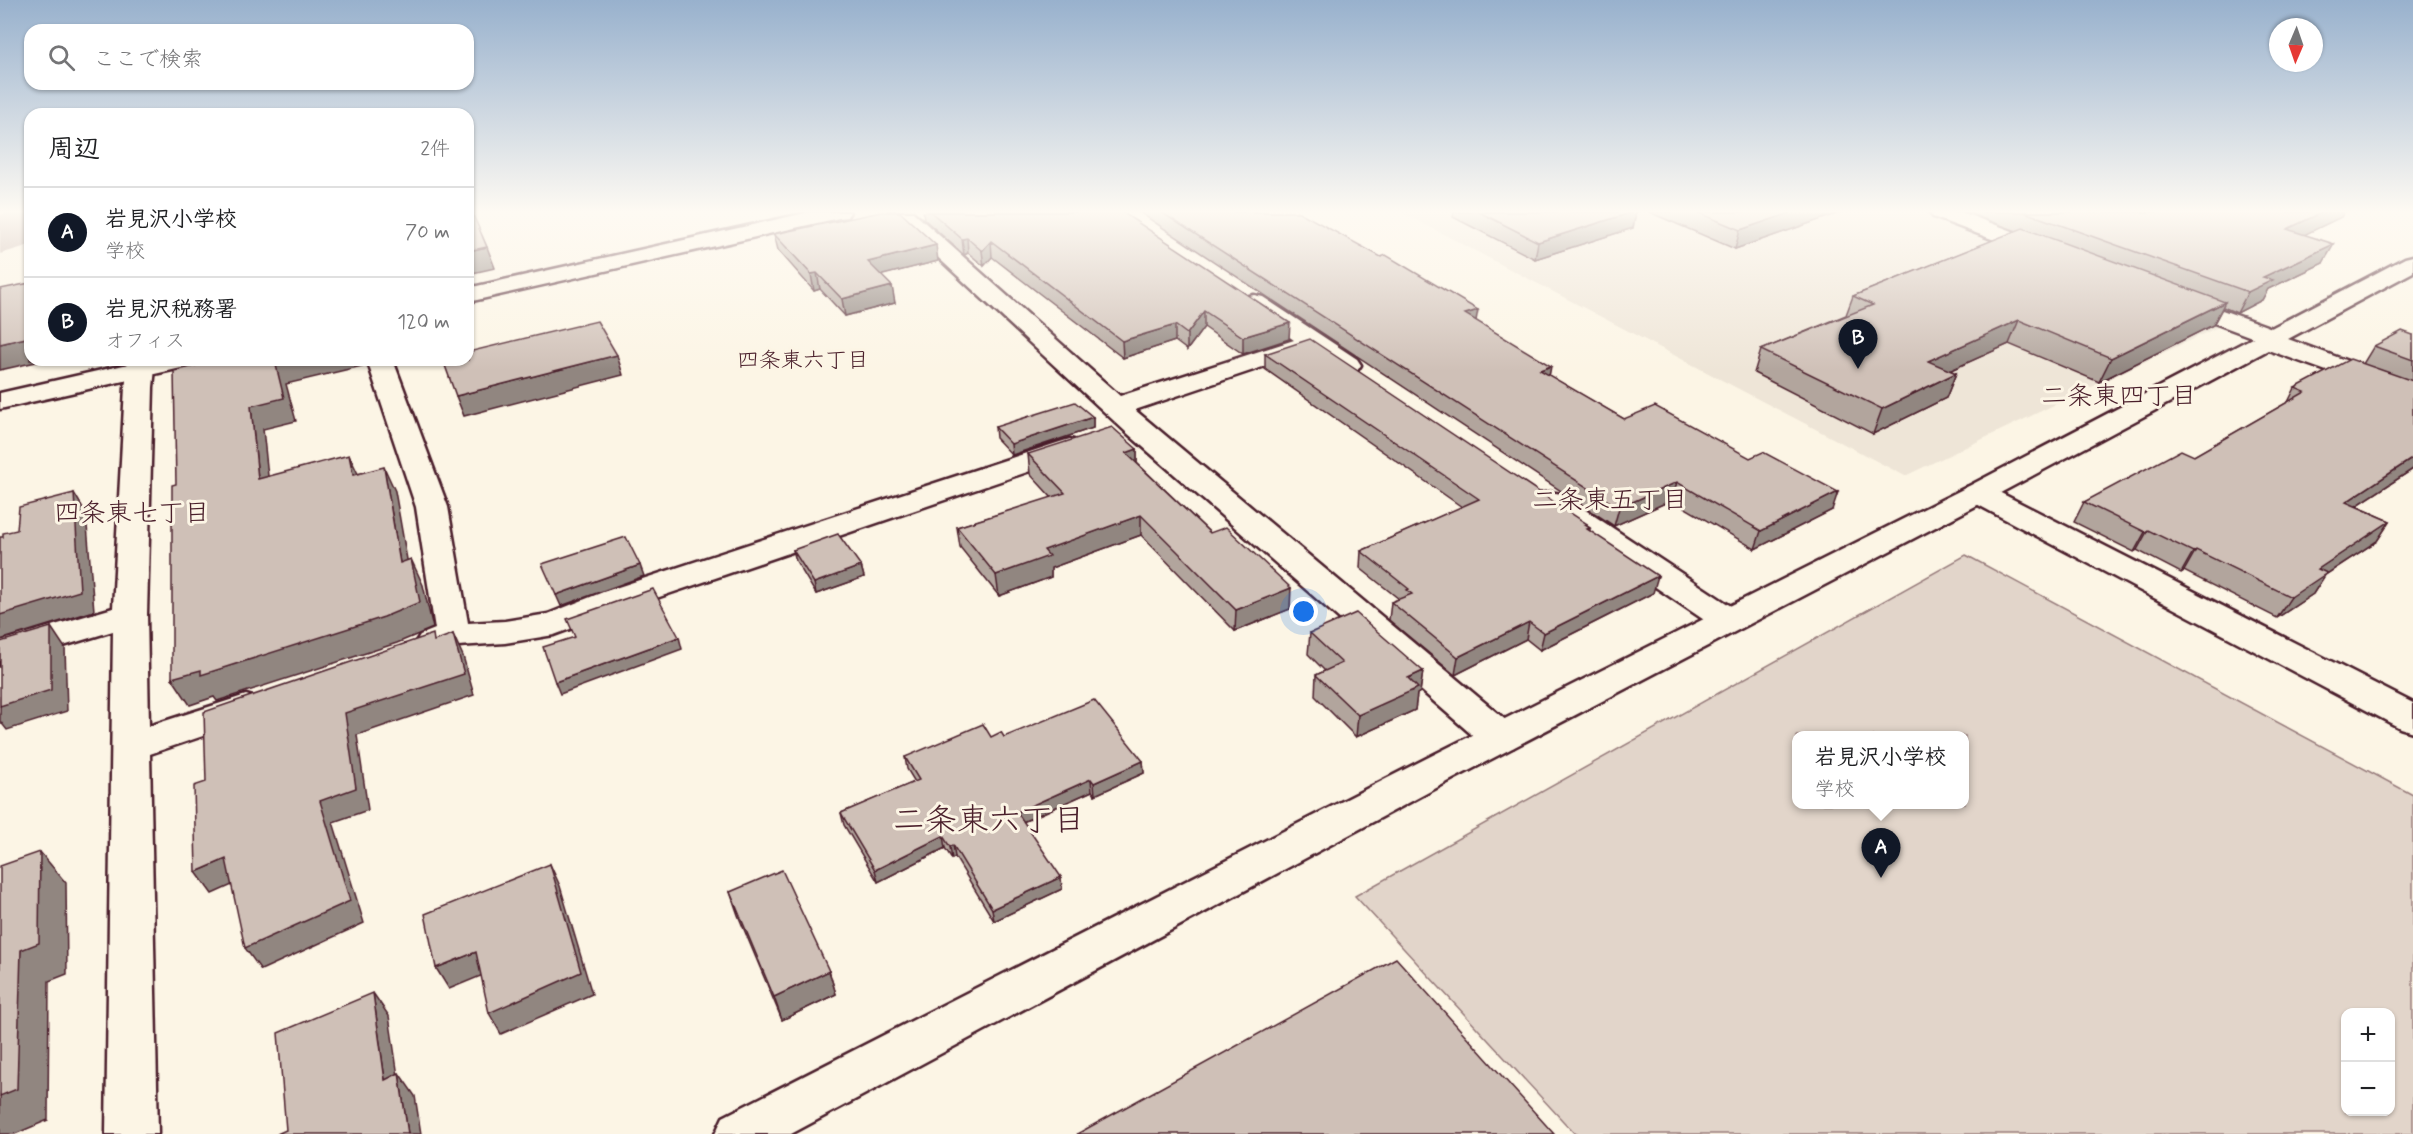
<!DOCTYPE html>
<html lang="ja">
<meta charset="utf-8">
<style>
body{margin:0;font-family:Mynerve,"Klee One",sans-serif;background:#f6f6f6;color:#202124}
.controls{position:absolute;right:18px;bottom:18px;display:grid;overflow:hidden;border-radius:12px;box-shadow:0 2px 4px #0004}
.controls button{width:54px;height:54px;display:grid;place-items:center;padding:0;border:0;border-bottom:2px solid #e0e0e0;background:#fff;color:#202124;font:30px sans-serif}
.compass{position:absolute;left:2269px;top:18px;width:54px;height:54px;border-radius:50%;background:#fff;box-shadow:0 2px 4px #0004;rotate:182deg}
.you{position:absolute;left:1304px;top:612px;width:21px;height:21px;margin:-15px;border:4px solid #fff;border-radius:50%;background:#1a73e8;box-shadow:0 0 0 9px #1a73e833}
.badge{display:grid;place-items:center;width:39px;height:39px;border-radius:50%;background:#111827;color:#fff;font-size:20px;font-weight:700}
.pin{position:absolute;translate:-50% -50px;filter:drop-shadow(0 2px 3px #0008)}
.pin::after{content:'';position:absolute;top:32px;width:21px;height:18px;background:inherit;clip-path:polygon(0 0,100% 0,50% 100%)}
.popup{position:absolute;left:1792px;top:731px;width:177px;height:78px;box-sizing:border-box;display:grid;place-content:center;border-radius:12px;background:#fff;filter:drop-shadow(0 2px 4px #0005);font-size:20px;white-space:nowrap;color:#757577}
.popup b{font-size:22px;color:#202124}
.popup::after{content:'';position:absolute;left:50%;top:100%;margin-left:-12px;border:12px solid transparent;border-top-color:#fff}
.list{margin:0;padding:0;list-style:none}
h2{display:flex;justify-content:space-between;align-items:center;height:78px;margin:0;padding:0 24px;font-size:26px}
h2 small{font-size:20px;font-weight:400;color:#757577}
.list li{display:grid;grid-template-columns:39px 1fr auto;gap:18px;align-items:center;box-sizing:border-box;height:90px;padding:0 24px;border-top:2px solid #e0e0e0}
.list b{display:block;font-size:22px;white-space:nowrap}
.list p{margin:0;font-size:20px;white-space:nowrap;color:#757577}
.list em{font-size:20px;font-style:normal;color:#757577}
.icon{flex:none;width:33px;height:33px;fill:none;stroke:currentColor;stroke-width:2;stroke-linecap:round;stroke-linejoin:round}
.map{position:relative;flex:none;width:2413px;height:1134px;overflow:hidden}
.search{position:absolute;background:#fff;box-shadow:0 2px 4px #0004;left:24px;top:24px;width:450px;height:66px;display:flex;align-items:center;gap:15px;box-sizing:border-box;padding:0 21px;border-radius:18px;color:#757577;font-size:22px}
.panel{position:absolute;background:#fff;box-shadow:0 2px 4px #0004;left:24px;top:108px;width:450px;height:258px;border-radius:18px}
.map>svg:first-child{display:block}
</style>
<div class="map">
<svg width="2413" height="1134" viewBox="0 0 2413 1134">
<rect width="100%" height="100%" fill="#fcf5e5"/>
<filter id="ink" filterUnits="userSpaceOnUse"><feTurbulence type="fractalNoise" baseFrequency=".0167" numOctaves="2"/><feDisplacementMap in="SourceGraphic" scale="12" xChannelSelector="R" yChannelSelector="G"/><feConvolveMatrix kernelMatrix="1 2 1 2 8 2 1 2 1" color-interpolation-filters="sRGB"/></filter>
<g filter="url(#ink)">
<path fill="#eee5d7" d="M 1401,212 L 1924,212 L 2224,324 L 1905,476 Z"/>
<path fill="#e2d5ca" stroke="#967a7a" stroke-width="1.5" fill-rule="evenodd" d="M 1966,555 L 2413,795 L 2413,1134 L 1575,1134 L 1355,896 ZM 1797,736 L 1965,736 L 1965,804 L 1797,804 ZM 2346,1012 L 2390,1012 L 2390,1112 L 2346,1112 Z"/>
<g fill="none" stroke-linecap="round" stroke-linejoin="round">
<path fill="#c0aca5" fill-rule="evenodd" d="M 9,212 L 30,212 L 30,245 L 0,254 L 0,215 Z"/>
<g stroke="#4a1f2b" stroke-width="5">
<g id="minor">
<path d="M 889,212 L 913,212 L 1120,396 L 1294,340 L 1245,307 L 1242,302 L 1245,297 L 1254,295 L 1263,297 L 1357,359 L 1361,365 L 1357,371 C 1339,375 1325,362 1310,351 L 1135,410 L 1514,727 L 1519,737 L 1514,747 L 1500,751 L 1486,747 L 1126,432 Z"/>
<path d="M 1930,212 L 1961,212 L 2053,246 L 2056,251 L 2053,256 L 2045,258 L 2037,256 L 1933,217 Z"/>
<path d="M 2175,293 L 2283,332 L 2287,337 L 2283,342 L 2274,345 L 2265,342 L 2166,305 L 2163,300 L 2166,295 Z"/>
<path d="M 130,360 L 156,360 L 153,387 L 147,614 L 149,726 L 246,695 L 259,699 L 265,708 L 259,717 L 150,754 L 158,1134 L 106,1134 L 113,631 L 0,665 L 0,641 L 113,608 L 125,387 Z"/>
<path d="M 367,360 L 393,360 L 448,507 L 468,623 L 505,621 L 548,614 L 603,592 L 1060,442 L 1070,439 L 1080,442 L 1085,448 L 1080,454 L 627,608 L 554,635 L 505,643 L 458,646 L 433,655 L 420,651 L 415,643 L 420,635 L 435,629 L 416,507 Z"/>
<path d="M 1978,484 L 1989,487 L 2413,703 L 2413,732 L 2400,728 L 1967,499 L 1963,493 L 1967,487 Z"/>
<path d="M 1550,492 L 1561,494 L 1740,612 L 1745,620 L 1740,628 L 1728,631 L 1716,628 L 1539,508 L 1535,501 L 1539,494 Z"/>
</g>
</g>
<g stroke="#4a1f2b" stroke-width="5">
<path id="tertiary" d="M 2413,256 L 2413,272 L 2288,339 L 2413,385 L 2413,402 L 2268,350 L 1989,499 L 1453,779 L 791,1134 L 715,1134 L 723,1117 L 1425,759 L 1967,487 L 2405,258 Z"/>
</g>
<g stroke="#4a1f2b" stroke-width="5">
<g id="secondary">
<path d="M 810,212 L 850,212 L 847,217 L 839,218 L 468,302 L 468,288 Z"/>
<path d="M 146,360 L 194,360 L 190,366 L 0,409 L 0,393 Z"/>
</g>
</g>
<use href="#minor" fill="#fcf5e5" fill-rule="evenodd"/>
<use href="#tertiary" fill="#fcf5e5" fill-rule="evenodd"/>
<use href="#secondary" fill="#fcf5e5" fill-rule="evenodd"/>
</g>
<g fill="#b2a59d" stroke="#4a1f2b" stroke-width="1.5">
<path d="M 923,212 L 1122,212 L 1289,339 L 1243,354 L 1204,327 L 1187,350 L 1175,341 L 1123,358 L 992,257 L 984,266 L 968,253 L 964,255 L 924,219 Z"/>
<path d="M 1139,212 L 1299,212 L 1476,321 L 1549,376 L 1624,419 L 1832,510 L 1755,549 L 1672,500 L 1614,526 Z"/>
<path d="M 1454,212 L 1636,212 L 1633,228 L 1535,259 L 1453,217 Z"/>
<path d="M 1649,212 L 1842,212 L 1735,249 Z"/>
<path d="M 1965,212 L 2344,212 L 2341,217 L 2305,234 L 2323,263 L 2268,289 L 2262,300 L 2237,313 L 2223,307 L 2213,325 L 2099,382 L 2009,344 L 1950,370 L 1956,373 L 1946,398 L 1873,434 L 1754,373 L 1761,350 L 1846,315 L 1853,296 L 2017,231 Z"/>
<path d="M 774,234 L 938,261 L 881,275 L 895,303 L 845,316 L 820,289 L 814,291 L 778,250 Z"/>
<path d="M 2413,335 L 2413,469 L 2356,506 L 2390,521 L 2377,541 L 2325,575 L 2313,594 L 2277,618 L 2184,571 L 2181,573 L 2137,550 L 2134,552 L 2074,522 L 2084,502 L 2194,456 L 2288,402 L 2295,388 L 2363,364 L 2374,346 Z"/>
<path d="M 1265,354 L 1587,524 L 1587,526 L 1590,528 L 1590,531 L 1653,593 L 1540,650 L 1526,639 L 1455,675 L 1389,620 L 1391,602 L 1399,599 L 1360,568 L 1361,551 L 1462,507 L 1265,369 Z"/>
<path d="M 1093,417 L 1093,428 L 1012,455 L 996,438 L 995,427 Z"/>
<path d="M 1137,449 L 1137,463 L 1290,609 L 1235,631 L 1141,535 L 1051,568 L 1051,577 L 999,596 L 960,547 L 957,527 L 1052,498 L 1030,474 L 1028,454 Z"/>
<path d="M 793,550 L 861,566 L 864,577 L 816,594 L 796,561 Z"/>
<path d="M 1310,633 L 1423,671 L 1420,692 L 1417,694 L 1415,710 L 1356,737 L 1315,696 L 1316,675 L 1325,671 L 1308,654 Z"/>
<path d="M 991,737 L 1004,737 L 1143,761 L 1144,773 L 1095,795 L 1092,791 L 1023,822 L 1062,889 L 994,921 L 955,857 L 952,859 L 945,848 L 878,882 L 844,825 L 841,813 L 915,782 L 907,769 L 905,757 Z"/>
<path d="M 730,892 L 829,971 L 836,994 L 782,1020 L 738,915 Z"/>
</g>
<g fill="#918680" stroke="#4a1f2b" stroke-width="1.5">
<path d="M 1633,212 L 1636,212 L 1633,228 L 1535,259 L 1538,242 Z"/>
<path d="M 1793,212 L 1842,212 L 1735,249 L 1740,230 Z"/>
<path d="M 2323,212 L 2344,212 L 2341,217 L 2277,248 L 2287,229 Z"/>
<path d="M 967,238 L 968,253 L 964,255 L 962,239 Z"/>
<path d="M 991,241 L 992,257 L 984,266 L 982,251 Z"/>
<path d="M 2334,244 L 2323,263 L 2268,289 L 2262,300 L 2237,313 L 2248,292 L 2263,277 Z"/>
<path d="M 936,245 L 938,261 L 871,278 L 868,262 Z"/>
<path d="M 487,247 L 495,268 L 468,274 L 468,251 Z"/>
<path d="M 817,273 L 820,289 L 814,291 L 811,274 Z"/>
<path d="M 892,286 L 895,303 L 845,316 L 842,299 Z"/>
<path d="M 2225,302 L 2213,325 L 2099,382 L 2111,358 Z"/>
<path d="M 1478,310 L 1475,326 L 1465,314 Z"/>
<path d="M 1204,311 L 1204,327 L 1187,350 L 1187,334 Z"/>
<path d="M 2019,320 L 2009,344 L 1918,385 L 1928,361 Z"/>
<path d="M 1290,323 L 1289,339 L 1243,354 L 1243,337 Z"/>
<path d="M 1175,325 L 1175,341 L 1123,358 L 1122,341 Z"/>
<path d="M 30,337 L 30,360 L 45,360 L 0,370 L 0,344 Z"/>
<path d="M 617,355 L 623,375 L 464,416 L 456,396 Z"/>
<path d="M 281,360 L 360,360 L 362,366 L 286,384 L 296,421 L 263,429 L 271,504 L 258,479 L 251,406 L 275,361 Z"/>
<path d="M 1551,366 L 1548,383 L 1540,370 Z"/>
<path d="M 1956,373 L 1946,398 L 1873,434 L 1882,409 Z"/>
<path d="M 1093,417 L 1093,428 L 1012,455 L 1011,444 Z"/>
<path d="M 1137,449 L 1137,469 L 1126,453 Z"/>
<path d="M 349,455 L 361,480 L 353,475 Z"/>
<path d="M 2413,458 L 2413,469 L 2333,521 L 2346,502 Z"/>
<path d="M 384,467 L 395,491 L 412,588 L 400,563 Z"/>
<path d="M 1677,482 L 1672,500 L 1614,526 L 1619,508 Z"/>
<path d="M 1838,492 L 1832,510 L 1755,549 L 1761,531 Z"/>
<path d="M 74,493 L 86,513 L 94,611 L 0,640 L 0,615 Z"/>
<path d="M 1141,515 L 1141,535 L 1051,568 L 1051,577 L 999,596 L 996,575 L 1044,550 Z"/>
<path d="M 2390,521 L 2377,541 L 2325,575 L 2313,594 L 2277,618 L 2291,597 L 2318,569 Z"/>
<path d="M 2148,530 L 2137,550 L 2134,552 L 2145,532 Z"/>
<path d="M 2196,550 L 2184,571 L 2181,573 L 2193,552 Z"/>
<path d="M 411,559 L 423,585 L 433,628 L 397,643 L 217,701 L 214,697 L 190,705 L 172,678 Z"/>
<path d="M 640,565 L 644,576 L 561,606 L 556,595 Z"/>
<path d="M 861,566 L 864,577 L 816,594 L 814,583 Z"/>
<path d="M 1658,576 L 1653,593 L 1540,650 L 1544,633 Z"/>
<path d="M 1291,588 L 1290,609 L 1235,631 L 1236,610 Z"/>
<path d="M 1529,622 L 1526,639 L 1455,675 L 1458,657 Z"/>
<path d="M 51,627 L 65,648 L 67,711 L 7,730 L 0,721 L 0,697 Z"/>
<path d="M 453,634 L 463,656 L 474,695 L 357,735 L 368,810 L 333,822 L 364,923 L 261,970 L 245,948 L 320,801 L 345,713 Z"/>
<path d="M 679,637 L 682,649 L 560,694 L 555,682 Z"/>
<path d="M 1423,671 L 1420,692 L 1417,694 L 1415,710 L 1356,737 L 1358,715 L 1408,678 Z"/>
<path d="M 1143,761 L 1144,773 L 1095,795 L 1094,783 Z"/>
<path d="M 1091,779 L 1092,791 L 1018,824 L 1017,812 Z"/>
<path d="M 943,836 L 945,848 L 878,882 L 875,870 Z"/>
<path d="M 953,845 L 955,857 L 952,859 L 950,847 Z"/>
<path d="M 40,852 L 66,883 L 67,974 L 49,981 L 48,1120 L 15,1134 L 0,1134 L 0,1096 L 21,950 Z"/>
<path d="M 226,859 L 241,881 L 212,894 L 196,872 Z"/>
<path d="M 550,864 L 560,886 L 592,994 L 501,1034 L 489,1013 Z"/>
<path d="M 1061,877 L 1062,889 L 994,921 L 992,909 Z"/>
<path d="M 476,952 L 488,973 L 449,989 L 436,968 Z"/>
<path d="M 829,971 L 836,994 L 782,1020 L 774,997 Z"/>
<path d="M 373,993 L 389,1016 L 402,1103 L 385,1080 Z"/>
<path d="M 399,1073 L 415,1096 L 421,1134 L 408,1134 Z"/>
</g>
<g fill="#cfc0b7" stroke="#4a1f2b" stroke-width="1.5">
<path d="M 468,212 L 472,212 L 487,247 L 468,251 Z"/>
<path d="M 881,212 L 900,212 L 936,245 L 868,262 L 892,286 L 842,299 L 817,273 L 811,274 L 774,234 Z"/>
<path d="M 931,212 L 1122,212 L 1290,323 L 1243,337 L 1204,311 L 1187,334 L 1175,325 L 1122,341 L 991,241 L 982,251 L 967,238 L 962,239 Z"/>
<path d="M 1161,212 L 1299,212 L 1381,257 L 1386,255 L 1478,310 L 1465,314 L 1551,366 L 1540,370 L 1624,419 L 1655,406 L 1750,458 L 1763,452 L 1838,492 L 1761,531 L 1677,482 L 1619,508 Z"/>
<path d="M 1479,212 L 1633,212 L 1538,242 Z"/>
<path d="M 1697,212 L 1793,212 L 1740,230 Z"/>
<path d="M 2024,212 L 2323,212 L 2287,229 L 2334,244 L 2263,277 L 2273,280 L 2248,292 Z"/>
<path d="M 2023,228 L 2225,302 L 2111,358 L 2019,320 L 1928,361 L 1956,373 L 1882,409 L 1761,350 L 1873,305 L 1853,296 Z"/>
<path d="M 30,283 L 30,337 L 0,344 L 0,289 Z"/>
<path d="M 597,321 L 617,355 L 456,396 L 443,360 L 468,360 L 468,352 Z"/>
<path d="M 2402,331 L 2413,335 L 2413,360 L 2374,346 Z"/>
<path d="M 1310,339 L 1587,524 L 1585,525 L 1590,528 L 1587,529 L 1658,576 L 1544,633 L 1529,622 L 1458,657 L 1391,602 L 1412,594 L 1407,590 L 1409,589 L 1361,551 L 1479,499 L 1265,354 Z"/>
<path d="M 2350,359 L 2413,381 L 2413,458 L 2346,502 L 2390,521 L 2318,569 L 2327,573 L 2291,597 L 2196,550 L 2193,552 L 2148,530 L 2145,532 L 2084,502 L 2181,450 L 2194,456 L 2305,392 L 2295,388 Z"/>
<path d="M 194,360 L 281,360 L 275,361 L 284,398 L 251,406 L 258,479 L 349,455 L 353,475 L 384,467 L 400,563 L 411,559 L 420,602 L 384,617 L 201,675 L 201,670 L 172,678 L 172,485 L 176,484 L 174,371 L 195,366 Z"/>
<path d="M 1075,402 L 1093,417 L 1011,444 L 995,427 Z"/>
<path d="M 1112,427 L 1137,449 L 1126,453 L 1210,533 L 1226,527 L 1291,588 L 1236,610 L 1141,515 L 1044,550 L 1049,556 L 996,575 L 957,527 L 1065,493 L 1028,454 Z"/>
<path d="M 74,493 L 80,591 L 0,615 L 0,537 L 3,537 L 3,533 L 17,530 L 19,507 Z"/>
<path d="M 838,534 L 861,566 L 814,583 L 793,550 Z"/>
<path d="M 626,537 L 640,565 L 556,595 L 542,564 Z"/>
<path d="M 653,589 L 679,637 L 555,682 L 543,647 L 575,637 L 567,619 Z"/>
<path d="M 1356,613 L 1423,671 L 1408,678 L 1418,688 L 1358,715 L 1316,675 L 1342,663 L 1310,633 Z"/>
<path d="M 51,627 L 51,690 L 0,706 L 0,642 Z"/>
<path d="M 433,634 L 434,641 L 453,634 L 464,674 L 345,713 L 356,788 L 320,801 L 350,901 L 245,948 L 226,859 L 196,872 L 194,786 L 206,782 L 204,712 Z"/>
<path d="M 1094,700 L 1143,761 L 1094,783 L 1091,779 L 1017,812 L 1061,877 L 992,909 L 953,845 L 950,847 L 943,836 L 875,870 L 841,813 L 919,780 L 905,757 L 983,724 L 991,737 L 1001,732 L 1004,737 Z"/>
<path d="M 40,852 L 39,943 L 21,950 L 17,1089 L 0,1096 L 0,866 Z"/>
<path d="M 550,864 L 581,972 L 489,1013 L 476,952 L 436,968 L 425,914 Z"/>
<path d="M 782,870 L 829,971 L 774,997 L 730,892 Z"/>
<path d="M 1396,958 L 1554,1134 L 1077,1134 Z"/>
<path d="M 373,993 L 385,1080 L 399,1073 L 408,1134 L 277,1134 L 286,1130 L 278,1033 Z"/>
</g>
</g>
<linearGradient id="sky" x2="0" y2="1"><stop stop-color="#98b1cd"/><stop offset="0.57" stop-color="#fefaf3"/><stop offset="1" stop-color="#fefaf3" stop-opacity="0"/></linearGradient>
<rect width="2413" height="371" fill="url(#sky)"/>
<g text-anchor="middle" dominant-baseline="central" stroke-width="6" stroke-linejoin="round" paint-order="stroke">
<g font-size="22" fill="#4a1f2b" stroke="#fcf5e5">
<text x="803" y="361">四条東六丁目</text>
</g>
<g font-size="26" fill="#4a1f2b" stroke="#fcf5e5">
<text x="2119" y="397">二条東四丁目</text>
<text x="1610" y="501">二条東五丁目</text>
<text x="132" y="514">四条東七丁目</text>
</g>
<g font-size="32" fill="#4a1f2b" stroke="#fcf5e5">
<text x="989" y="821">二条東六丁目</text>
</g>
</g>
</svg>
<div class="controls">
<button>+</button>
<button>−</button>
</div>
<svg class="compass" viewBox="-18 -18 36 36"><path d="M0-13l5 13h-10z" fill="#e53935"/><path d="M0 13l5-13h-10z" fill="#757577"/></svg>
<div class="you"></div>
<div class="pin badge" style="left:1881px;top:878px">A</div>
<div class="popup"><b>岩見沢小学校</b>学校</div>
<div class="pin badge" style="left:1858px;top:369px">B</div>
<div class="search"><svg class="icon" aria-label="search" viewBox="0 0 24 24"><circle cx="10" cy="10" r="6"/><path d="M15 15l6 6"/></svg>ここで検索</div>
<section class="panel">
<h2>周辺<small>2件</small></h2>
<ul class="list">
<li><span class="badge">A</span><div><b>岩見沢小学校</b><p>学校</p></div><em>70 m</em></li>
<li><span class="badge">B</span><div><b>岩見沢税務署</b><p>オフィス</p></div><em>120 m</em></li>
</ul>
</section>
</div>
